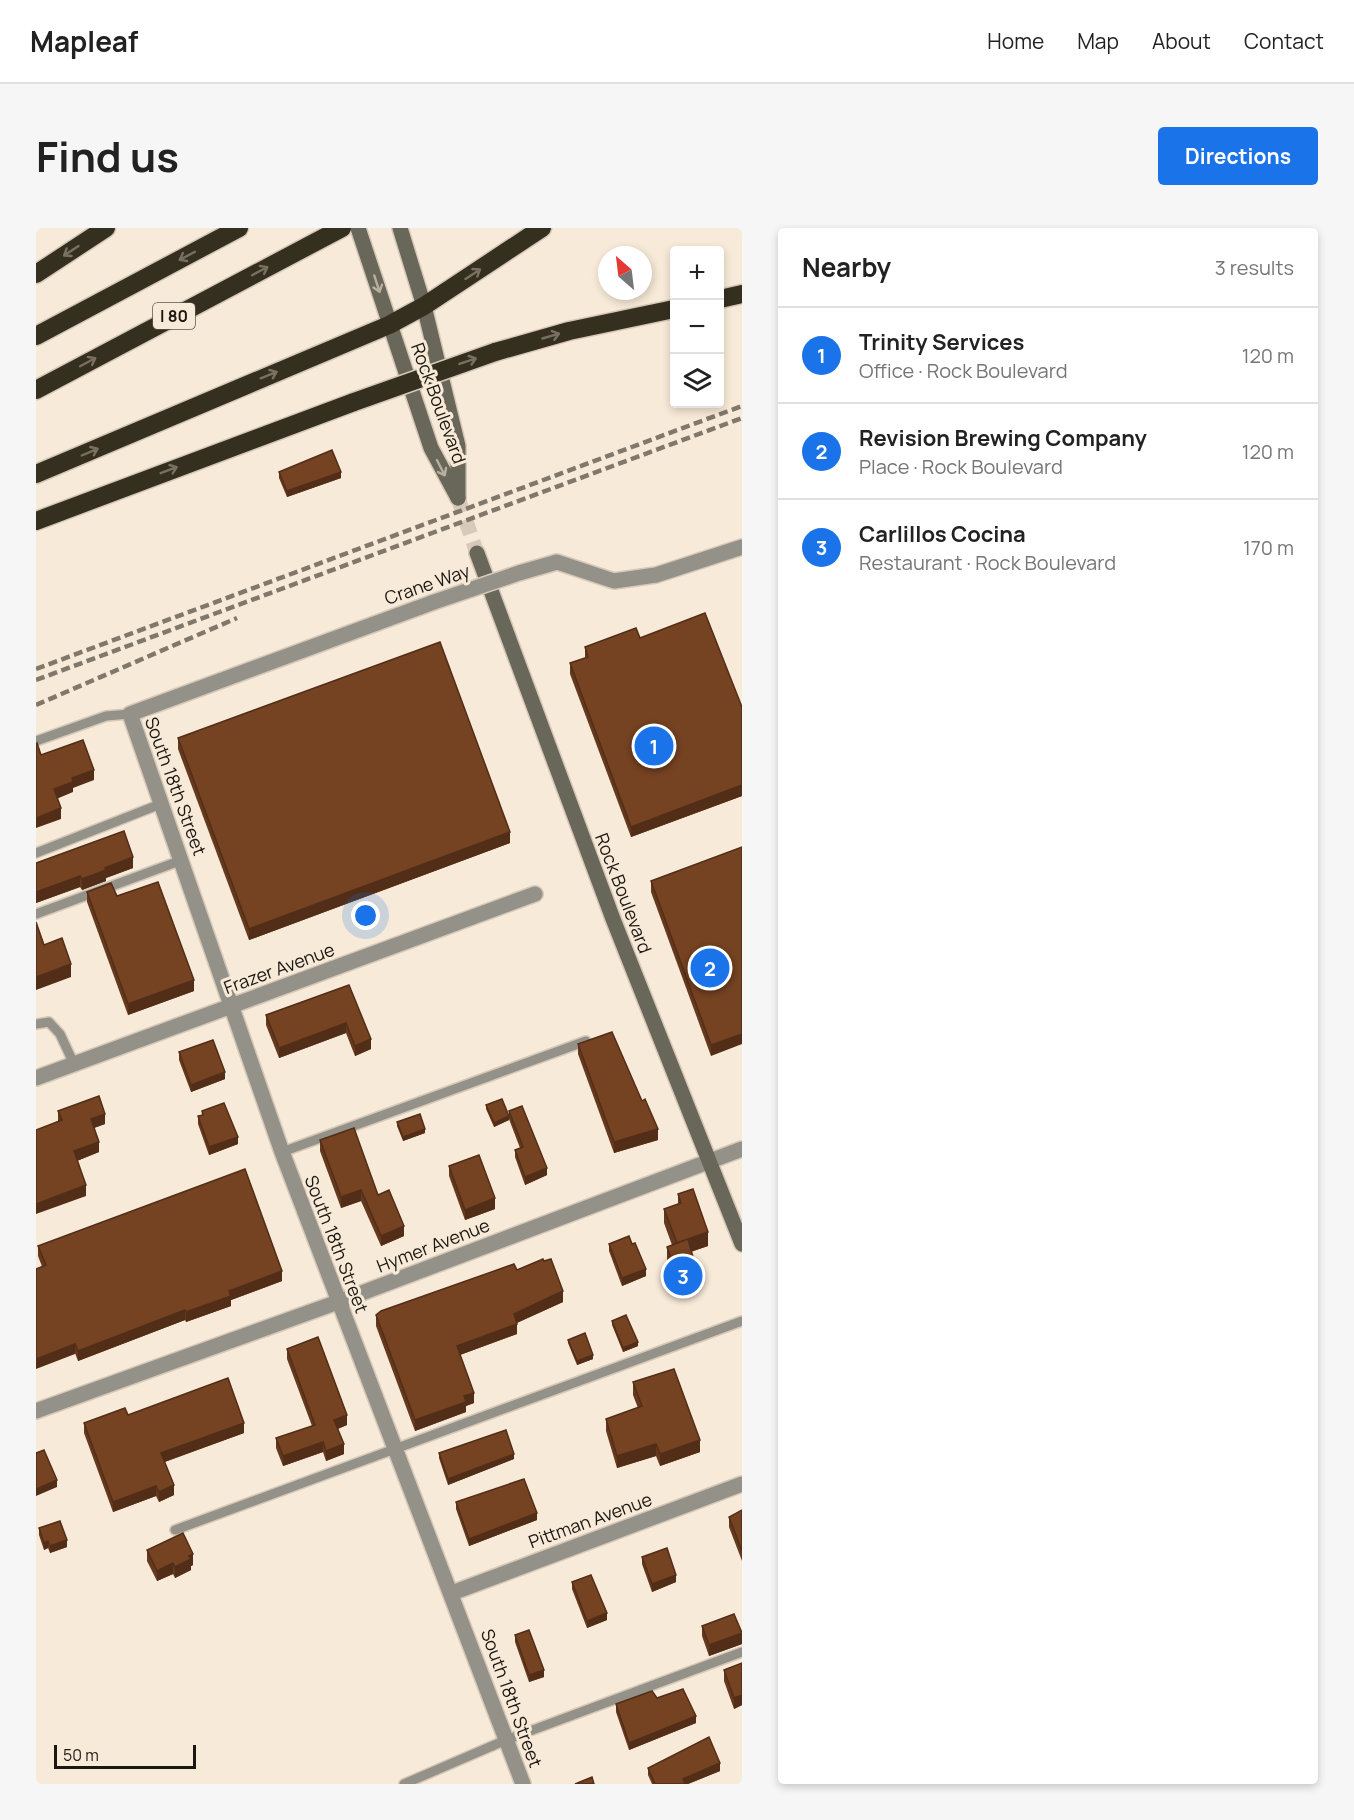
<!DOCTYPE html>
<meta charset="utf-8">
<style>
body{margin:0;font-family:Manrope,sans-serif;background:#f6f6f6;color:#222}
.controls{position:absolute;right:18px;top:18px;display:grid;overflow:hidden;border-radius:6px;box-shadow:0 3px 9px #0003}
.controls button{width:54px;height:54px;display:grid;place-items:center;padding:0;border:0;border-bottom:2px solid #e0e0e0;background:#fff;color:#222;font:30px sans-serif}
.compass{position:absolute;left:562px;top:18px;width:54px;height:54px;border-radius:50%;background:#fff;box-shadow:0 3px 9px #0003;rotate:332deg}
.scale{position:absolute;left:18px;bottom:15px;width:142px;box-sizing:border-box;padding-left:6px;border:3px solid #1c1711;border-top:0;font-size:16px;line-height:21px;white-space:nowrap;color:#1c1711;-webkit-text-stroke:4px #f8ead8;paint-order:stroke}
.you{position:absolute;left:330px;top:688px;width:21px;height:21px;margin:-15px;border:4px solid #fff;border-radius:50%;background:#1a73e8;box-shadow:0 0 0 9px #1a73e833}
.badge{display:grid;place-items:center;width:39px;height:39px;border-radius:50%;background:#1a73e8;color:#fff;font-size:20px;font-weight:700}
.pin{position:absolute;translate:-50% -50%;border:3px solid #fff;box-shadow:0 2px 6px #0006}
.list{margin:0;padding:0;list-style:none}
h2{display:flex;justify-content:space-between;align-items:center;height:78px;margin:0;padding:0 24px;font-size:26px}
h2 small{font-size:20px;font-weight:400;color:#767676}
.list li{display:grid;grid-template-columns:39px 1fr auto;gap:18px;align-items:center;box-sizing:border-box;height:96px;padding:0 24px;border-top:2px solid #e0e0e0}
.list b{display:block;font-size:22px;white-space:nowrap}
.list p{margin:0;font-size:20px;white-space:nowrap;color:#767676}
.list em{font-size:20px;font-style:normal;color:#767676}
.icon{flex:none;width:33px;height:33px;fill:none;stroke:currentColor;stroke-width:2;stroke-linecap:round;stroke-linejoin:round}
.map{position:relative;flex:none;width:706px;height:1556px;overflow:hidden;border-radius:6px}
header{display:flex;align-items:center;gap:36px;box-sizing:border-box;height:84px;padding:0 30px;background:#fff;border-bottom:2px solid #e0e0e0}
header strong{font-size:28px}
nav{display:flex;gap:33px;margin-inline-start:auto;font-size:21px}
.intro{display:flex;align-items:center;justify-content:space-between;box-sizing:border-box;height:144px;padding:0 36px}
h1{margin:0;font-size:42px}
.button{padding:15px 27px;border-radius:6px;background:#1a73e8;color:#fff;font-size:21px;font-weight:700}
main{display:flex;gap:36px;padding:0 36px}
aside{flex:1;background:#fff;border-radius:6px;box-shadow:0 3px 9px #0003}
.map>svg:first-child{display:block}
</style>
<header>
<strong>Mapleaf</strong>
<nav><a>Home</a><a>Map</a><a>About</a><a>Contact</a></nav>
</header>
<div class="intro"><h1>Find us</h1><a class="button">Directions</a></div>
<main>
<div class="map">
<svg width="706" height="1556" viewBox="0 0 706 1556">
<rect width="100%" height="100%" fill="#f8ead8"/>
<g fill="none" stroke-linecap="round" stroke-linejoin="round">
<path stroke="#d7caba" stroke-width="15" stroke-dasharray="15 8" stroke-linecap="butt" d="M 422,270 L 441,325"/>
<g stroke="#d5c8b8" stroke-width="12">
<g id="lane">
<path d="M 0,513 L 70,488 L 94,486"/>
<path d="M 0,625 L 127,575"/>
<path d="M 0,686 L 146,632"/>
<path d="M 0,796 L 13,794 L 24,806 L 38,836"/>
<path d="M 246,924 L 550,813"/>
<path d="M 139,1302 L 706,1093"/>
<path d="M 368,1556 L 470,1512 L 706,1424"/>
</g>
</g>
<g stroke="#d5c8b8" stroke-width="18">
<g id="street">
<path d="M 483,345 L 521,334 L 578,353 L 620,347 L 706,319"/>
<path d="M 398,374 L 94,486 L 246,924 L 487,1556"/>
<path d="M 0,850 L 499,666"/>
<path d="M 0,1183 L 302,1074 L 706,921"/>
<path d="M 416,1365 L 706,1256"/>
</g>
</g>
<g stroke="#d5c8b8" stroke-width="18">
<g id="secondary">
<path d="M 322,0 L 395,220 L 422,270"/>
<path d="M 364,0 L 388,78 L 422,218 L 422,270"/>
<path d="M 441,325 L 577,691 L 706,1016"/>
</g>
</g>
<g stroke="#d5c8b8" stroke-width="21">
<g id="highway">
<path d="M 0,46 L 70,0"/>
<path d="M 684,71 L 706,66"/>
<path d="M 0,108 L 203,0"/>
<path d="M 459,124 L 533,103 L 638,81"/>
<path d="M 0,162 L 306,0"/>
<path d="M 0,246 L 353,97 L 388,78 L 506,0"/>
<path d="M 0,293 L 318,174"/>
</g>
</g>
<use href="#lane" stroke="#939188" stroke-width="9"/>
<use href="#street" stroke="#939188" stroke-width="15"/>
<use href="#secondary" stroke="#69665a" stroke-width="15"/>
<use href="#highway" stroke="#342f1f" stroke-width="18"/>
<g stroke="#81786c" stroke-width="4.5" stroke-dasharray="9 4.5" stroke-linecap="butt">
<path d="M 0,441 L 706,178"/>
<path d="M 0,452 L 706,190"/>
<path d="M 0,477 L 201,390"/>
</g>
<g stroke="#d5c8b8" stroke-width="18" stroke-linecap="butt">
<path id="street-bridge" d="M 398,374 L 483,345"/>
</g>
<g stroke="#d5c8b8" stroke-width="21" stroke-linecap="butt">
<path id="highway-bridge" d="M 318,174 L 459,124"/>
</g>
<use href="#street-bridge" stroke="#939188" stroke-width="15"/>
<use href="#highway-bridge" stroke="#342f1f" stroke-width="18"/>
</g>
<g fill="#65391d">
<path d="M 243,244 L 305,250 L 251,269 L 243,250 Z"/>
<path d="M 604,410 L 706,479 L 706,568 L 595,609 L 534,446 L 534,435 L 549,430 L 549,419 Z"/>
<path d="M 142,510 L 474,615 L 213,712 L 142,521 Z"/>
<path d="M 706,619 L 675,828 L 615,664 L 615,653 Z"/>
<path d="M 0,635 L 97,640 L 70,650 L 70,653 L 46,662 L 44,659 L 0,675 Z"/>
<path d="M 51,664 L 81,668 L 158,763 L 92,787 L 51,674 Z"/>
<path d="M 313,757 L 335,821 L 319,828 L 310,805 L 243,830 L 230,797 L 230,787 Z"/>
<path d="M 542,816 L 622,912 L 578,925 L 542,826 Z"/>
<path d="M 143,824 L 189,851 L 155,864 L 143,832 Z"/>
<path d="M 450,877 L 473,888 L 473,883 L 511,947 L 489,957 L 479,929 L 479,922 L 484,920 L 473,891 L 473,892 L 458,899 L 450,881 Z"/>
<path d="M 22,883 L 69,896 L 58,900 L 63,924 L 41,933 L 50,968 L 22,893 Z"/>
<path d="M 166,883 L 202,916 L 173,927 L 162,896 L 162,888 L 166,887 Z"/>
<path d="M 361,894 L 389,905 L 367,913 L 361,898 Z"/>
<path d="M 284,912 L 342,967 L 368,1008 L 345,1018 L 325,973 L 305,980 L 284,923 Z"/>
<path d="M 413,938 L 459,981 L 429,992 L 413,948 Z"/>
<path d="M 642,966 L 672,1018 L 655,1024 L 660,1054 L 641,1062 L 631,1032 L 631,1019 L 636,1017 L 628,995 L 628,981 L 642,976 Z"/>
<path d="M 573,1016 L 610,1048 L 586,1058 L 573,1023 Z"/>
<path d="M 2,1018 L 246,1053 L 195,1072 L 195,1078 L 150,1094 L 149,1092 L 42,1133 L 2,1028 Z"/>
<path d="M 481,1042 L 527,1074 L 481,1095 L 481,1106 L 424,1127 L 438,1175 L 430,1178 L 430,1184 L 379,1203 L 340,1098 L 340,1087 Z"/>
<path d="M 576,1093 L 602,1118 L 587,1124 L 576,1097 Z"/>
<path d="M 532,1112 L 557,1131 L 541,1137 L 532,1115 Z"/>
<path d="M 251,1121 L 311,1197 L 302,1201 L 308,1226 L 290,1233 L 287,1224 L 247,1238 L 240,1220 L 240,1210 L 276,1198 L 251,1131 Z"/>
<path d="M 597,1154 L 664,1224 L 624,1238 L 620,1228 L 581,1240 L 570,1203 L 570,1191 L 602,1180 L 597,1167 Z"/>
<path d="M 92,1187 L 208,1205 L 129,1234 L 138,1267 L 123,1274 L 120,1268 L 77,1284 L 48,1205 L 48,1195 Z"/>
<path d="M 403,1225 L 478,1231 L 412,1257 L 403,1230 Z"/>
<path d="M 420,1274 L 501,1292 L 433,1318 L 420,1281 Z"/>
<path d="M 706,1282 L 706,1333 L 693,1299 L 693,1289 Z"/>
<path d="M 3,1300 L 31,1319 L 14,1325 L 12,1320 L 8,1322 L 3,1307 Z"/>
<path d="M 111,1322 L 157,1337 L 155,1338 L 155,1342 L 139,1350 L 137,1346 L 121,1353 L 111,1333 Z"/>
<path d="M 606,1329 L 640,1354 L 616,1364 L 606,1336 Z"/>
<path d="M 536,1354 L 571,1392 L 551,1400 L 536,1361 Z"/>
<path d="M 666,1398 L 706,1416 L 673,1428 L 666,1408 Z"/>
<path d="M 479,1407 L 508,1449 L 493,1454 L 479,1414 Z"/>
<path d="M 706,1435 L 706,1477 L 698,1481 L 688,1453 L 688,1442 Z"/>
<path d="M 621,1470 L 660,1495 L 593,1522 L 580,1484 L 580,1476 Z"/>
<path d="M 612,1540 L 684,1543 L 652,1556 L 616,1556 L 612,1547 Z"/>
</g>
<g fill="#522e18">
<path d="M 305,244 L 305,250 L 251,269 L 251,263 Z"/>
<path d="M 58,542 L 58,552 L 37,560 L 37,564 L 18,572 L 18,561 L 36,550 Z"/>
<path d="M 706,557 L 706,568 L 595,609 L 595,599 Z"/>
<path d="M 25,580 L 25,591 L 0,600 L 0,590 Z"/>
<path d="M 474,604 L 474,615 L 213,712 L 213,701 Z"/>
<path d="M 97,629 L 97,640 L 70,650 L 70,653 L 46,662 L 46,651 L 69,640 Z"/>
<path d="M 44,648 L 44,659 L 0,675 L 0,664 Z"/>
<path d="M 35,736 L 35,749 L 0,762 L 0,749 Z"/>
<path d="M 158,752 L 158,763 L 92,787 L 92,776 Z"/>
<path d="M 310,795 L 310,805 L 243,830 L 243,820 Z"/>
<path d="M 706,806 L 706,816 L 675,828 L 675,817 Z"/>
<path d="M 335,811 L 335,821 L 319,828 L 319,818 Z"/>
<path d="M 189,844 L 189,851 L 155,864 L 155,857 Z"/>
<path d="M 69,886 L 69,896 L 55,901 L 55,891 Z"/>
<path d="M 473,888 L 473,892 L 458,899 L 458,895 Z"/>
<path d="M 389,901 L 389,905 L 367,913 L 367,909 Z"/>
<path d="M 622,901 L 622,912 L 578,925 L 578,914 Z"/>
<path d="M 202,909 L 202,916 L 173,927 L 173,919 Z"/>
<path d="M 63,914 L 63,924 L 38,934 L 38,923 Z"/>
<path d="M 511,940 L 511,947 L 489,957 L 489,949 Z"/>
<path d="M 50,957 L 50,968 L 0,986 L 0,976 Z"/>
<path d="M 325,962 L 325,973 L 305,980 L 305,969 Z"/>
<path d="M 459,970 L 459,981 L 429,992 L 429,982 Z"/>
<path d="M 368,998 L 368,1008 L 345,1018 L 345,1008 Z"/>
<path d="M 672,1004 L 672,1018 L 641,1028 L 641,1015 Z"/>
<path d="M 660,1040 L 660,1054 L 641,1062 L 641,1048 Z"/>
<path d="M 610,1041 L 610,1048 L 586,1058 L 586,1050 Z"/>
<path d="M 246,1043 L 246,1053 L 195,1072 L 195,1078 L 150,1094 L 150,1084 L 193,1063 Z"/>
<path d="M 527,1063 L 527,1074 L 478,1096 L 478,1086 Z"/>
<path d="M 149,1082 L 149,1092 L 42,1133 L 42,1123 Z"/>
<path d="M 481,1096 L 481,1106 L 421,1128 L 421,1118 Z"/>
<path d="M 602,1114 L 602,1118 L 587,1124 L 587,1120 Z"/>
<path d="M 39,1116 L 39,1126 L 0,1141 L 0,1131 Z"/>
<path d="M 557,1127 L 557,1131 L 541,1137 L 541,1133 Z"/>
<path d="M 438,1165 L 438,1175 L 430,1178 L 430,1184 L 379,1203 L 379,1192 L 428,1168 Z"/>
<path d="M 311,1187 L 311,1197 L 298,1202 L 298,1192 Z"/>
<path d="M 208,1195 L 208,1205 L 125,1235 L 125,1225 Z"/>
<path d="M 664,1212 L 664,1224 L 624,1238 L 624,1226 Z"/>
<path d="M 287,1214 L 287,1224 L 247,1238 L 247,1228 Z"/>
<path d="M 308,1216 L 308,1226 L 290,1233 L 290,1223 Z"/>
<path d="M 620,1216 L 620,1228 L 581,1240 L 581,1228 Z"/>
<path d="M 478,1226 L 478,1231 L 412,1257 L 412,1251 Z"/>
<path d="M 21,1252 L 21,1259 L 0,1268 L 0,1261 Z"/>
<path d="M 138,1257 L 138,1267 L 123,1274 L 123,1264 Z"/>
<path d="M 120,1258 L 120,1268 L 77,1284 L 77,1274 Z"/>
<path d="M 501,1285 L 501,1292 L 433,1318 L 433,1311 Z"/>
<path d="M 31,1312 L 31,1319 L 14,1325 L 14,1318 Z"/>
<path d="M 12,1313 L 12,1320 L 8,1322 L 8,1315 Z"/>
<path d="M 157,1326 L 157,1337 L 155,1338 L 155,1342 L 139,1350 L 139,1339 L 153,1328 Z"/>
<path d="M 137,1335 L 137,1346 L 121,1353 L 121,1343 Z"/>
<path d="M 640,1347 L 640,1354 L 616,1364 L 616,1356 Z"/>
<path d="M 571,1385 L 571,1392 L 551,1400 L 551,1393 Z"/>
<path d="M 706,1405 L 706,1416 L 673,1428 L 673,1417 Z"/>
<path d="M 508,1442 L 508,1449 L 493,1454 L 493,1447 Z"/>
<path d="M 706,1467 L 706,1477 L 698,1481 L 698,1470 Z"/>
<path d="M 660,1488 L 660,1495 L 593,1522 L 593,1515 Z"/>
<path d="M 684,1535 L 684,1543 L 652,1556 L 647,1556 L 647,1551 Z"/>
</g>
<g fill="#754222" stroke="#522e18" stroke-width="1.5">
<path d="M 296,222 L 305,244 L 251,263 L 243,244 Z"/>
<path d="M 669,385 L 706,479 L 706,557 L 595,599 L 534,435 L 552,429 L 549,419 L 600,400 L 604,410 Z"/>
<path d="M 404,414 L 474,604 L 213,701 L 142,510 Z"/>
<path d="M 47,512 L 58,542 L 36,550 L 37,554 L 18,561 L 25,580 L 0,590 L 0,516 L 1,515 L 5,527 Z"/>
<path d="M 88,603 L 97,629 L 69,640 L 70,642 L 46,651 L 44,648 L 0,664 L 0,635 Z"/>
<path d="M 706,619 L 706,806 L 675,817 L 615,653 Z"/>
<path d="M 122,654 L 158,752 L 92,776 L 51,664 L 75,655 L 81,668 Z"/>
<path d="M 0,694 L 8,717 L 26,710 L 35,736 L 0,749 Z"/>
<path d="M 313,757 L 335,811 L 319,818 L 310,795 L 243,820 L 230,787 Z"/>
<path d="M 576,804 L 606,873 L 609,871 L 622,901 L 578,914 L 542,816 Z"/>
<path d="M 177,812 L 189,844 L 155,857 L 143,824 Z"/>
<path d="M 63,868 L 69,886 L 55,891 L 63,914 L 38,923 L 50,957 L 0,976 L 0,902 L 26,892 L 22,883 Z"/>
<path d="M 466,871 L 473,888 L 458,895 L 450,877 Z"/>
<path d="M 188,875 L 202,909 L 173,919 L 162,888 L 167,887 L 166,883 Z"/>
<path d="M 486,878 L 511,940 L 489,949 L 479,922 L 487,919 L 473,883 Z"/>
<path d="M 384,886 L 389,901 L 367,909 L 361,894 Z"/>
<path d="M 318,900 L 342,967 L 353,962 L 368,998 L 345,1008 L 325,962 L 305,969 L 284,912 Z"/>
<path d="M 443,927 L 459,970 L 429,982 L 413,938 Z"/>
<path d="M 209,941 L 246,1043 L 193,1063 L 195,1068 L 150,1084 L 149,1082 L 42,1123 L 39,1116 L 0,1131 L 0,1041 L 10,1037 L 2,1018 Z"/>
<path d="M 657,961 L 672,1004 L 641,1015 L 628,981 L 645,975 L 642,966 Z"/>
<path d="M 593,1008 L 596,1016 L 599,1015 L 610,1041 L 586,1050 L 573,1016 Z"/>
<path d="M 652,1011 L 660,1040 L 641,1048 L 631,1019 Z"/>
<path d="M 507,1031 L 508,1033 L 515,1031 L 527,1063 L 478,1086 L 481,1096 L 421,1118 L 438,1165 L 428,1168 L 430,1174 L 379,1192 L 340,1087 L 345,1083 L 478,1036 L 481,1042 Z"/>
<path d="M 590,1087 L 602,1114 L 587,1120 L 576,1093 Z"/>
<path d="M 549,1105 L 557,1127 L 541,1133 L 532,1112 Z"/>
<path d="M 282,1109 L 311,1187 L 298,1192 L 308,1216 L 290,1223 L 287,1214 L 247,1228 L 240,1210 L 279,1197 L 251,1121 Z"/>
<path d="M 638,1141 L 664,1212 L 624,1226 L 620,1216 L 581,1228 L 570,1191 L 606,1178 L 597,1154 Z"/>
<path d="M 192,1150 L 208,1195 L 125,1225 L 138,1257 L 123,1264 L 120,1258 L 77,1274 L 48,1195 L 89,1180 L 92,1187 Z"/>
<path d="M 470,1202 L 478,1226 L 412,1251 L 403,1225 Z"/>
<path d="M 8,1222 L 21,1252 L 0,1261 L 0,1225 Z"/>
<path d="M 488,1251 L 501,1285 L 433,1311 L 420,1274 Z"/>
<path d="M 706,1282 L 706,1323 L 693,1289 Z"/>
<path d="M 24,1293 L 31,1312 L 14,1318 L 12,1313 L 8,1315 L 3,1300 Z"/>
<path d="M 147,1305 L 157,1326 L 153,1328 L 155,1331 L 139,1339 L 137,1335 L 121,1343 L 111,1322 Z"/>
<path d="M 631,1320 L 640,1347 L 616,1356 L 606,1329 Z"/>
<path d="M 555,1347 L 571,1385 L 551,1393 L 536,1354 Z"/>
<path d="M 698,1386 L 706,1405 L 673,1417 L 666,1398 Z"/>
<path d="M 493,1402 L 508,1442 L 493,1447 L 479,1407 Z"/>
<path d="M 706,1435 L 706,1467 L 698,1470 L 688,1442 Z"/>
<path d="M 647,1461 L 660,1488 L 593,1515 L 580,1476 L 616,1463 L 621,1470 Z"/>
<path d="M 673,1509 L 684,1535 L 647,1551 L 649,1556 L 619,1556 L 612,1540 Z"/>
<path d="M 556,1549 L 558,1556 L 539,1556 Z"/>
</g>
<defs><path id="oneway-shaft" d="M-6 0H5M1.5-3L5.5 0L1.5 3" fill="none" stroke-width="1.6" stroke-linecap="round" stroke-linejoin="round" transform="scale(1.5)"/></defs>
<g stroke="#797060">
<use href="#oneway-shaft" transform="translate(35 23) rotate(147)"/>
<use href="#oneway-shaft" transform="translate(151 28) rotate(152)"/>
<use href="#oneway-shaft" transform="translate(224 43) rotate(-28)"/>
<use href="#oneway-shaft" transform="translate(437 46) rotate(-33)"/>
<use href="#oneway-shaft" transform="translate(515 108) rotate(-16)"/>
<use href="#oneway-shaft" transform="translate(432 133) rotate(-19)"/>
<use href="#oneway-shaft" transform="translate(52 134) rotate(-28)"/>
<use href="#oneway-shaft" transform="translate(233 147) rotate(-22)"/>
<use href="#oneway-shaft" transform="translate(54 224) rotate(-23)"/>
<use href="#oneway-shaft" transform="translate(133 242) rotate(-21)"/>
</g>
<g stroke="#b8af9f">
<use href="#oneway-shaft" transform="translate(341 56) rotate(72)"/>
<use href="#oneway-shaft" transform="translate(405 240) rotate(63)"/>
</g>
<g text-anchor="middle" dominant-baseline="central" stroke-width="6" stroke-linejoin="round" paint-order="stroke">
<rect fill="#f8ead8" stroke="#5e564d" stroke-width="1.5" x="117" y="75" width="42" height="26" rx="4.5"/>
<g font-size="16" font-weight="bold" fill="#1c1711">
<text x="138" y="88">I 80</text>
</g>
<g font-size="18" fill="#1c1711" stroke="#f8ead8">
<text transform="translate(403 175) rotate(70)">Rock Boulevard</text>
<text transform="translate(391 356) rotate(-19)">Crane Way</text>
<text transform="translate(140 558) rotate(70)">South 18th Street</text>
<text transform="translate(588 665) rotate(69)">Rock Boulevard</text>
<text transform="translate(243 740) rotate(-20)">Frazer Avenue</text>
<text transform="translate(301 1016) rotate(69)">South 18th Street</text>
<text transform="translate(397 1017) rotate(-21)">Hymer Avenue</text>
<text transform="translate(554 1292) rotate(-20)">Pittman Avenue</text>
<text transform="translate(476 1470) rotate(70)">South 18th Street</text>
</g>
</g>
</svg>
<div class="controls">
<button>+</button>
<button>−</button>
<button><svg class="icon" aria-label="layers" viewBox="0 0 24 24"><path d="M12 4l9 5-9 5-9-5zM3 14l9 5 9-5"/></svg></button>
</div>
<svg class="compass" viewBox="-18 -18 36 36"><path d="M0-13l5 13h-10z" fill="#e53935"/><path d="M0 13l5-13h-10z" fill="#767676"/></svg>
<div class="scale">50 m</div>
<div class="you"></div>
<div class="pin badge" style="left:618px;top:518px">1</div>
<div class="pin badge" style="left:674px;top:740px">2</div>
<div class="pin badge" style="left:647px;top:1048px">3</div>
</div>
<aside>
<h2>Nearby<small>3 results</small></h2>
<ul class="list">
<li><span class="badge">1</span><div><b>Trinity Services</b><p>Office · Rock Boulevard</p></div><em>120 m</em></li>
<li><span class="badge">2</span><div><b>Revision Brewing Company</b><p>Place · Rock Boulevard</p></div><em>120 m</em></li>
<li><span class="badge">3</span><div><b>Carlillos Cocina</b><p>Restaurant · Rock Boulevard</p></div><em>170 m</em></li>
</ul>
</aside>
</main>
